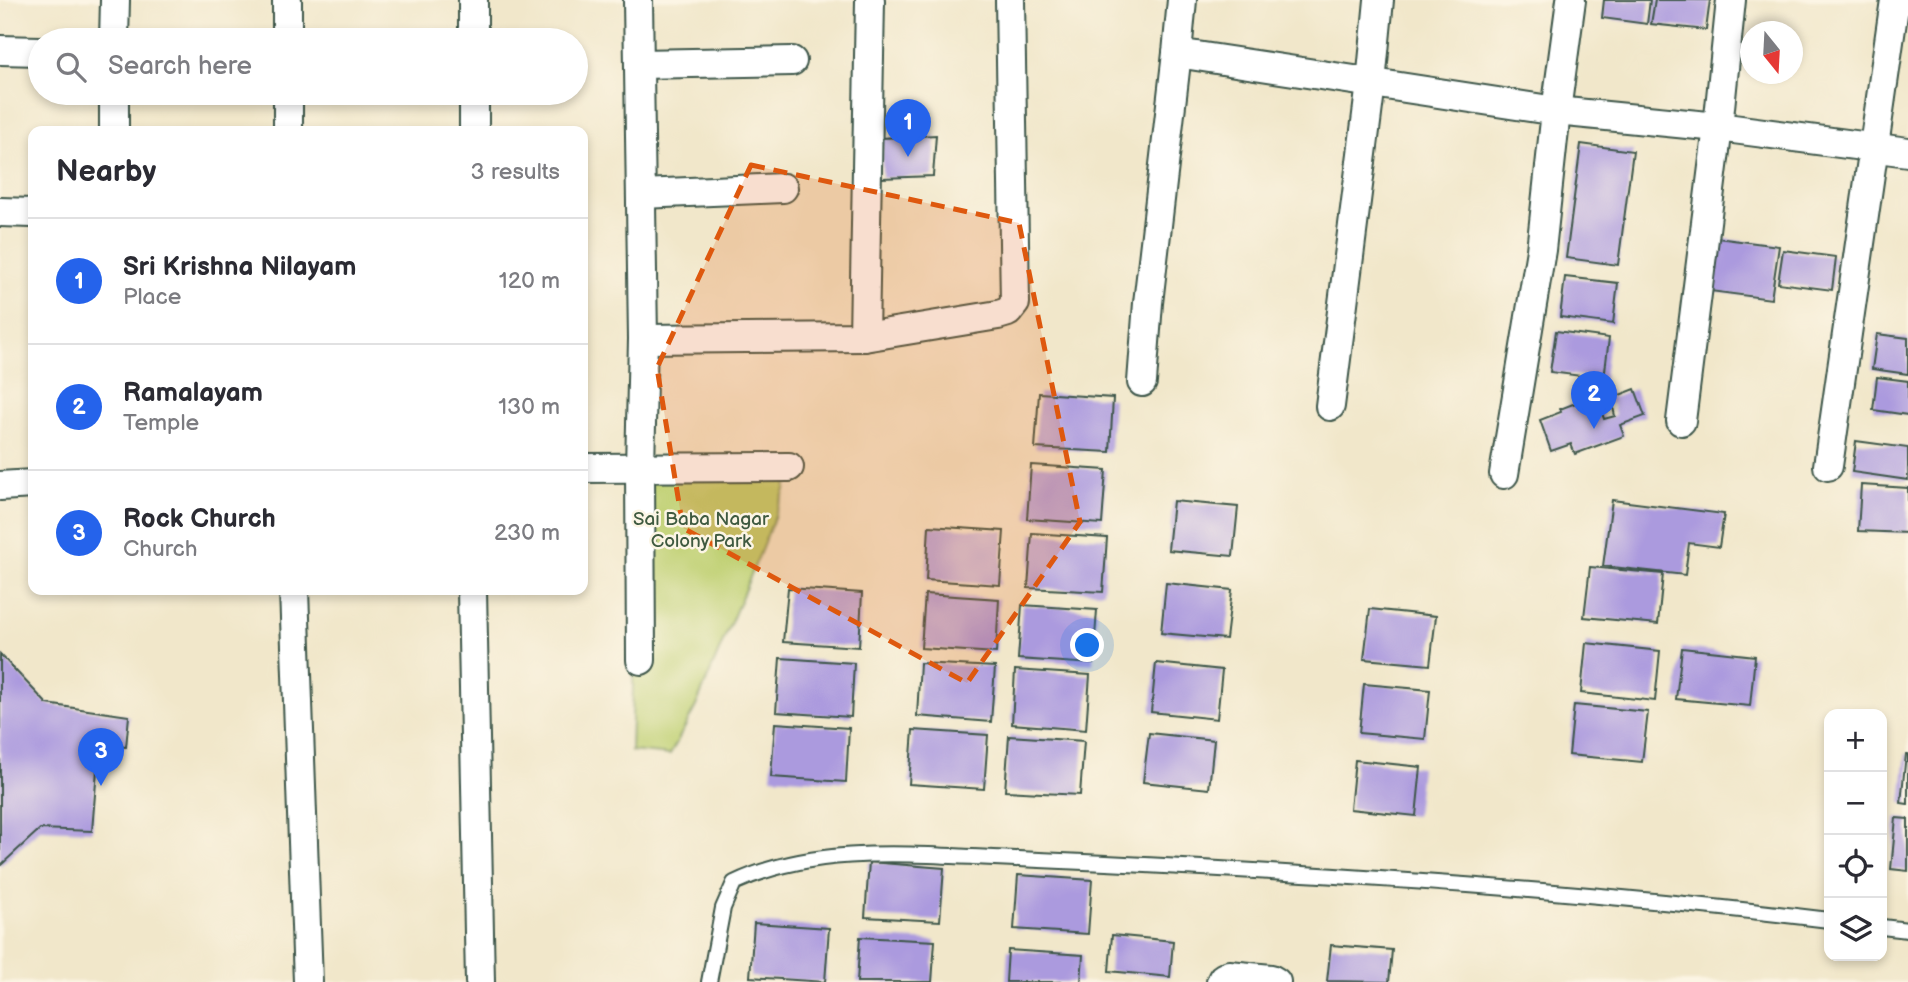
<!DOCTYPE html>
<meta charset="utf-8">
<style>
body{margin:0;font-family:"Balsamiq Sans",sans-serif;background:#f2f2f3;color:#2b2b33}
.controls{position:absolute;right:21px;bottom:21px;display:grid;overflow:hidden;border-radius:14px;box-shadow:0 4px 10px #0003}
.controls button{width:63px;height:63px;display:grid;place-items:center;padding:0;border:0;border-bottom:2px solid #e1e1e2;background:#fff;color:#2b2b33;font:35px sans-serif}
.compass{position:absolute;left:1740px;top:21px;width:63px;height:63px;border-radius:50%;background:#fff;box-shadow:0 4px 10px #0003;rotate:162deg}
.you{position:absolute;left:1088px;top:646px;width:24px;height:24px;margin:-18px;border:5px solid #fff;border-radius:50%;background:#1a73e8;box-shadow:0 0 0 10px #1a73e833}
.badge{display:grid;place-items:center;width:46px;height:46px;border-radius:50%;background:#2563eb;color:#fff;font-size:23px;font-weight:700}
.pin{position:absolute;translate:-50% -58px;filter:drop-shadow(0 2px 4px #0008)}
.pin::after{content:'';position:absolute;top:37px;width:24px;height:21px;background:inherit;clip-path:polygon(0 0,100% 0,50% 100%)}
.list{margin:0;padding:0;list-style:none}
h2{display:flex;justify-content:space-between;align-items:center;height:91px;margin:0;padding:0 28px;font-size:30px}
h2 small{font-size:23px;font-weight:400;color:#7c7c81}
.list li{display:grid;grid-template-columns:46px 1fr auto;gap:21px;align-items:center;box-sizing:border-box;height:126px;padding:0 28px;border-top:2px solid #e1e1e2}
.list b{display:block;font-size:26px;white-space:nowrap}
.list p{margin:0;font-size:23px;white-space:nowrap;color:#7c7c81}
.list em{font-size:23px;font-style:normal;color:#7c7c81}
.icon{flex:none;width:38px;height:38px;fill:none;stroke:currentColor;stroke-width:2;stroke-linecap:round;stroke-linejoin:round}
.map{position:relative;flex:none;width:1908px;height:982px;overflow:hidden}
.search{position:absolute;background:#fff;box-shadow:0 4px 10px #0003;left:28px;top:28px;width:560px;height:77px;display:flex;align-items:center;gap:18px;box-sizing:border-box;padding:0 24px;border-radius:38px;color:#7c7c81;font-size:26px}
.panel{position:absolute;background:#fff;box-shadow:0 4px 10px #0003;left:28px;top:126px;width:560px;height:469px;border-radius:14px}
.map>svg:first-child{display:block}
</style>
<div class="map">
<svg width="1908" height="982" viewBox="0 0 1908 982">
<rect width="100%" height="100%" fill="#fcf5e5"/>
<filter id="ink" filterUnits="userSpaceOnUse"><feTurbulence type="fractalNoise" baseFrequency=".0143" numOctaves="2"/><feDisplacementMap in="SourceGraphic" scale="14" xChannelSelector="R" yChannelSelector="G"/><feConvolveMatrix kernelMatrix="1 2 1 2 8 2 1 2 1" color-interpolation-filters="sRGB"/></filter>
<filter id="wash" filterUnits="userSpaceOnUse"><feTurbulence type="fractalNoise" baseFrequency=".00686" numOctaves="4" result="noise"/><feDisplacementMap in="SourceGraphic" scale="28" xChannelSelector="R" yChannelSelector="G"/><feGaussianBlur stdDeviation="1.57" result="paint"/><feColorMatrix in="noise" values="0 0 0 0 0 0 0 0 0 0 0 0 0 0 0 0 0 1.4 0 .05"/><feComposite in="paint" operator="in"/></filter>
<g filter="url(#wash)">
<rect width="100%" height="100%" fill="#f1e7ca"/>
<path fill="#bfd072" stroke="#6f8653" stroke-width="2" d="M 640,467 L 789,467 L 785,490 L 760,553 L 696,706 L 670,755 L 631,751 Z"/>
<g id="blocks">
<g fill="#ab9ade" fill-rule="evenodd">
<path d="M 1604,0 L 1650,0 L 1647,24 L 1602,18 Z"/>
<path d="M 1655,0 L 1710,0 L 1706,30 L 1651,24 Z"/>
<path d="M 936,135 L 933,176 L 882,178 L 882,138 Z"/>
<path d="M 1581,144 L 1633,151 L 1618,265 L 1566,258 Z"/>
<path d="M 1717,238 L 1779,246 L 1771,299 L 1710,291 Z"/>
<path d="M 1783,250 L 1836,257 L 1832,290 L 1778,283 Z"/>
<path d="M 1565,277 L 1618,283 L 1613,324 L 1560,317 Z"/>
<path d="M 1556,331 L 1609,338 L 1604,379 L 1550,372 Z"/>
<path d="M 1877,334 L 1908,338 L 1908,374 L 1872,369 Z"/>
<path d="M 1877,377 L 1908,381 L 1908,415 L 1873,410 Z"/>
<path d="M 1635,389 L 1645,416 L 1620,425 L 1624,436 L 1575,454 L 1571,444 L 1551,451 L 1540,420 L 1561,412 L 1560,409 L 1609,390 L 1612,398 ZM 1612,403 L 1615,416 L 1604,419 L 1600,407 Z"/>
<path d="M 1039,393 L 1113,398 L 1110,452 L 1035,448 Z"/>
<path d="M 1856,441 L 1908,448 L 1908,480 L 1852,472 Z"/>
<path d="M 1031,465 L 1106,470 L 1102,524 L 1027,519 Z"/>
<path d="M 1861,485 L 1908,488 L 1908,533 L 1858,531 Z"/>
<path d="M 1612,500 L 1724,514 L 1719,547 L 1689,543 L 1685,575 L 1603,566 Z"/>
<path d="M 1173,501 L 1238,507 L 1233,556 L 1168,550 Z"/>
<path d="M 929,526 L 1004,531 L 1000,585 L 926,580 Z"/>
<path d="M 1032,533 L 1107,538 L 1103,592 L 1028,588 Z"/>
<path d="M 1590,567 L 1663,574 L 1658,624 L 1584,617 Z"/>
<path d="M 1166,583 L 1232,590 L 1226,639 L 1161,633 Z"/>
<path d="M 788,588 L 862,593 L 859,647 L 783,642 Z"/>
<path d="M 925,594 L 999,599 L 996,653 L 921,648 Z"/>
<path d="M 1022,605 L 1097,610 L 1093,664 L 1018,659 Z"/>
<path d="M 1370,609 L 1436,616 L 1430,665 L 1364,659 Z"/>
<path d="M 1586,643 L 1660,651 L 1655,701 L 1581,693 Z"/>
<path d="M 1682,648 L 1755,656 L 1750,706 L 1676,699 Z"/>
<path d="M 0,654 L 47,704 L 129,716 L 126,747 L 99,745 L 92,831 L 40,829 L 0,866 Z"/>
<path d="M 780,658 L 854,663 L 851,717 L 776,712 Z"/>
<path d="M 920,663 L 995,667 L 991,722 L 917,716 Z"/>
<path d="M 1156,663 L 1222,670 L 1217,719 L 1151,712 Z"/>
<path d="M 1015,670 L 1090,675 L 1086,730 L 1012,724 Z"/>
<path d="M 1364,684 L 1430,690 L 1425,739 L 1359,733 Z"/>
<path d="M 1574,705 L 1648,712 L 1642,762 L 1569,755 Z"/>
<path d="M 775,723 L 849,728 L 846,782 L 771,777 Z"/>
<path d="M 913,730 L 988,735 L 984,789 L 909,784 Z"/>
<path d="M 1149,733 L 1214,740 L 1209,789 L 1143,782 Z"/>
<path d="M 1009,736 L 1084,741 L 1080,795 L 1005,791 Z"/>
<path d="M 1906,754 L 1908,754 L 1908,804 L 1901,803 Z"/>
<path d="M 1355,760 L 1421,767 L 1416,816 L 1350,809 Z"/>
<path d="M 1896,818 L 1908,819 L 1908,871 L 1891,869 Z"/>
<path d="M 869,862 L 944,868 L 940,921 L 865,917 Z"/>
<path d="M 1018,875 L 1092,880 L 1088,934 L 1014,929 Z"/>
<path d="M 754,923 L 829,928 L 825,982 L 750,977 Z"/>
<path d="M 1112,935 L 1173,941 L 1170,977 L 1109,971 Z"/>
<path d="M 860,937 L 935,941 L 932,982 L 857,982 Z"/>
<path d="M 1331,945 L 1392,950 L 1389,982 L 1327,981 Z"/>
<path d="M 1008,950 L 1083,955 L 1081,982 L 1006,982 Z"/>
</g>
</g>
</g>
<g filter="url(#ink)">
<use href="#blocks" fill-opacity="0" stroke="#3e564a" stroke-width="2"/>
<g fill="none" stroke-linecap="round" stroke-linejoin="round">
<g stroke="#3e564a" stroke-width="18">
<g id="lane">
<path d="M 1882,927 L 1908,930"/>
<path d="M 709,982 L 723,908 L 734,883 C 806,848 895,853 973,857 C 1017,859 1062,861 1106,863 C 1347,875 1589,891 1829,920"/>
</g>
</g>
<g stroke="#3e564a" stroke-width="32">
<g id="street">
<path d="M 287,0 L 287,40"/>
<path d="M 473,0 L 473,40"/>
<path d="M 638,0 L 643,339 L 640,467 L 641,660"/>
<path d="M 1182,0 L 1177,53 L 1556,111 L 1718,127 L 1908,152"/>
<path d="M 114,40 L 115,0"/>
<path d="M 0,50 L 40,51"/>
<path d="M 639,64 L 792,61"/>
<path d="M 288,93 L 288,131"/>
<path d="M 474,93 L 474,131"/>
<path d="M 114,131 L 114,93"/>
<path d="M 641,194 L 783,188"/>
<path d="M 0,212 L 33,213"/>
<path d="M 864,337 L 870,0"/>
<path d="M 643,339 L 864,337 L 998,315 L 1008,312 L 1015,303 L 1010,0"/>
<path d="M 1142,382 L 1148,303 L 1177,53"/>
<path d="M 1330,406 L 1371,83 L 1379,0"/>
<path d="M 1681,421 L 1718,127 L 1731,0"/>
<path d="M 1828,466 L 1895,0"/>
<path d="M 583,468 L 789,467"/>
<path d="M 1504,474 L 1541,250 L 1556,111 L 1571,0"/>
<path d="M 0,486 L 33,484"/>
<path d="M 294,590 L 308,982"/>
<path d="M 472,590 L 480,982"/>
<path d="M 1221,982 L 1223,978 L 1229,975 L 1271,979 L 1276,982"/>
</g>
</g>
<use href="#lane" stroke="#fff" stroke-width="14"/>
<use href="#street" stroke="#fff" stroke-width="28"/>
</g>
</g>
<path fill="#de580e" fill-opacity="0.2" stroke="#de580e" stroke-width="5" stroke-dasharray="14 9" stroke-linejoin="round" d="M 751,165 L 1019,223 L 1080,522 L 967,683 L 683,528 L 657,368 Z"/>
<g text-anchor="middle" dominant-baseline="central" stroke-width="5" stroke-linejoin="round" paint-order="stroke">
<g font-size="19" fill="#3f5a40" stroke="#fcf5e5">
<text x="701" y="519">Sai Baba Nagar<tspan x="701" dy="22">Colony Park</tspan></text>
</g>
</g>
</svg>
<div class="controls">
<button>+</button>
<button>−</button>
<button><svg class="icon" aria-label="locate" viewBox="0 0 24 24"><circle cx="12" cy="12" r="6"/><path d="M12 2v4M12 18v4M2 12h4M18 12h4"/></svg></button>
<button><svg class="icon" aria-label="layers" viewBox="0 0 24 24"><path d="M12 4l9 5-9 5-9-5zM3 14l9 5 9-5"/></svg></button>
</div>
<svg class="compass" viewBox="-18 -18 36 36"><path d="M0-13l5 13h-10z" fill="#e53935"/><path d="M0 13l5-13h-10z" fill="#7c7c81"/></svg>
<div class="you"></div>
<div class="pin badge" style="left:908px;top:157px">1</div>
<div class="pin badge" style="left:1594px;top:429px">2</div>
<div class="pin badge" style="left:101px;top:786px">3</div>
<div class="search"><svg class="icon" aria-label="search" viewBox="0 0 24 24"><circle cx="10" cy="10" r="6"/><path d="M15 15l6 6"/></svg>Search here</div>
<section class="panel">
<h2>Nearby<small>3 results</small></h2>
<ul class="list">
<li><span class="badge">1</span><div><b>Sri Krishna Nilayam</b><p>Place</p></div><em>120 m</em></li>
<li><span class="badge">2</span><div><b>Ramalayam</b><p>Temple</p></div><em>130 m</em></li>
<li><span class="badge">3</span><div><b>Rock Church</b><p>Church</p></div><em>230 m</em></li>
</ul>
</section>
</div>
